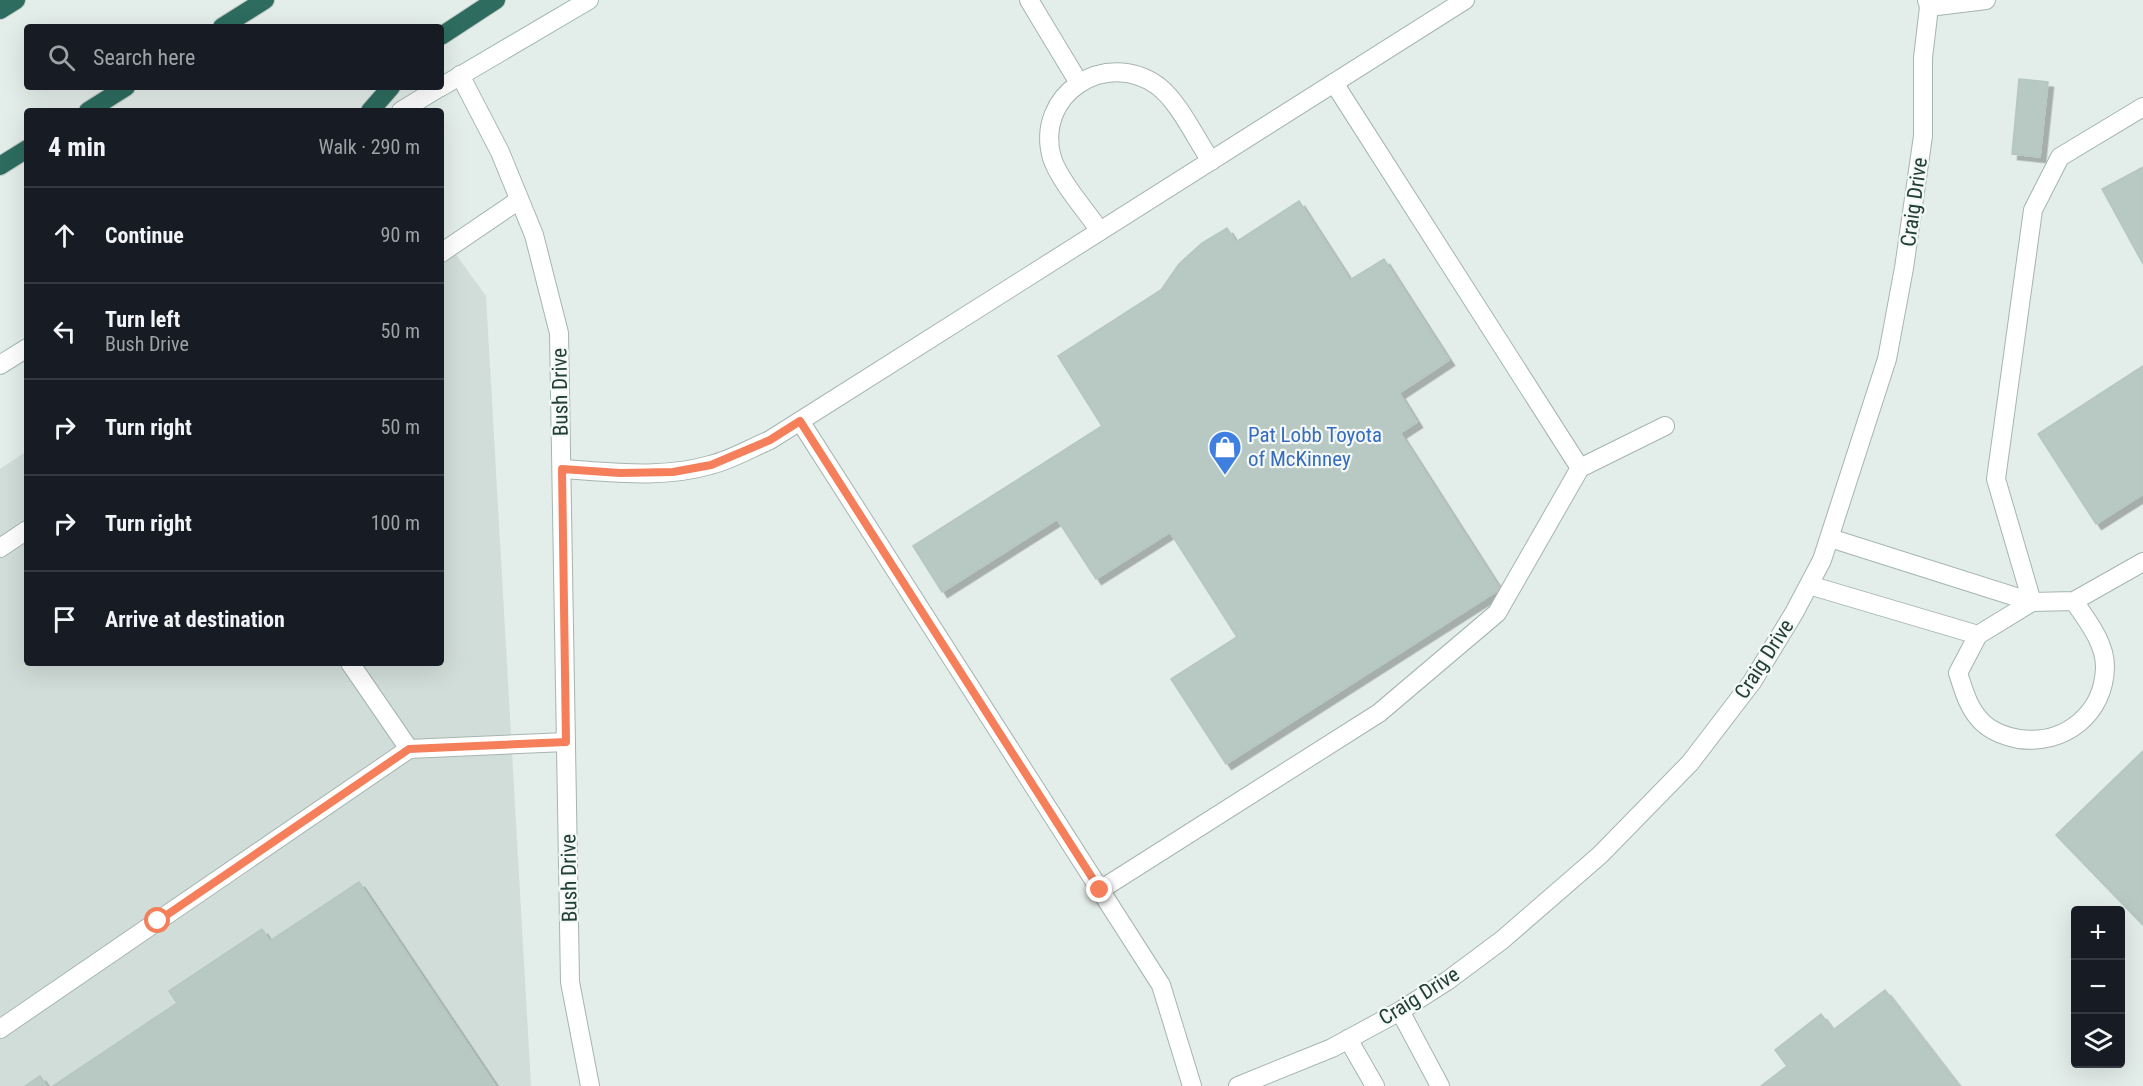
<!DOCTYPE html>
<meta charset="utf-8">
<style>
body{margin:0;font-family:"Roboto Condensed",sans-serif;background:#20242c;color:#f1f3f6}
.controls{position:absolute;right:18px;bottom:18px;display:grid;overflow:hidden;border-radius:6px;box-shadow:0 6px 24px #0002}
.controls button{width:54px;height:54px;display:grid;place-items:center;padding:0;border:0;border-bottom:2px solid #363941;background:#171b24;color:#f1f3f6;font:30px sans-serif}
.stop{position:absolute;width:18px;height:18px;margin:-14px;border:4px solid #f47f5a;border-radius:50%;background:#fff}
.stop.end{background:#f47f5a;border-color:#fff;box-shadow:0 2px 6px #0008}
.list{margin:0;padding:0;list-style:none}
h2{display:flex;justify-content:space-between;align-items:center;height:78px;margin:0;padding:0 24px;font-size:26px}
h2 small{font-size:20px;font-weight:400;color:#9ea1a6}
.list li{display:grid;grid-template-columns:39px 1fr auto;gap:18px;align-items:center;box-sizing:border-box;height:96px;padding:0 24px;border-top:2px solid #363941}
.list b{display:block;font-size:22px;white-space:nowrap}
.list p{margin:0;font-size:20px;white-space:nowrap;color:#9ea1a6}
.list em{font-size:20px;font-style:normal;color:#9ea1a6}
.icon{flex:none;width:33px;height:33px;fill:none;stroke:currentColor;stroke-width:2;stroke-linecap:round;stroke-linejoin:round}
.map{position:relative;flex:none;width:2143px;height:1086px;overflow:hidden}
.search{position:absolute;background:#171b24;box-shadow:0 6px 24px #0002;left:24px;top:24px;width:420px;height:66px;display:flex;align-items:center;gap:15px;box-sizing:border-box;padding:0 21px;border-radius:6px;color:#9ea1a6;font-size:22px}
.panel{position:absolute;background:#171b24;box-shadow:0 6px 24px #0002;left:24px;top:108px;width:420px;height:558px;border-radius:6px}
.map>svg:first-child{display:block}
</style>
<div class="map">
<svg width="2143" height="1086" viewBox="0 0 2143 1086">
<defs>
<filter id="shadow"><feDropShadow dx="5.5" dy="5.5" stdDeviation="0" flood-color="#0004"/></filter>
</defs>
<rect width="100%" height="100%" fill="#e3ede9"/>
<path fill="#d1ddd8" d="M 441,234 L 486,296 L 531,1086 L 0,1086 L 0,469 L 27,451 L 27,663 L 441,663 Z"/>
<g fill="#b8c8c2" stroke="#b5c7c0" stroke-width="1.5" filter="url(#shadow)">
<path d="M 2019,79 L 2048,82 L 2040,157 L 2012,154 Z"/>
<path d="M 2143,167 L 2143,264 L 2102,189 Z"/>
<path d="M 1299,201 L 1350,280 L 1384,259 L 1449,360 L 1399,393 L 1417,422 L 1400,433 L 1500,589 L 1226,764 L 1171,679 L 1237,637 L 1170,532 L 1096,579 L 1057,519 L 942,592 L 913,546 L 1102,426 L 1058,356 L 1161,290 L 1179,264 L 1202,243 L 1227,228 L 1236,242 Z"/>
<path d="M 2143,366 L 2143,494 L 2096,524 L 2038,434 Z"/>
<path d="M 2143,751 L 2143,925 L 2056,835 Z"/>
<path d="M 359,882 L 496,1086 L 53,1086 L 177,1003 L 169,991 L 262,929 L 270,941 Z"/>
<path d="M 1885,990 L 1959,1086 L 1761,1086 L 1787,1066 L 1775,1050 L 1821,1014 L 1833,1030 Z"/>
<path d="M 40,1076 L 47,1086 L 25,1086 Z"/>
</g>
<g fill="none" stroke-linecap="round" stroke-linejoin="round">
<g stroke="#a5b5b0" stroke-width="20">
<g id="service">
<path d="M 1029,0 L 1079,83"/>
<path d="M 1334,83 L 1580,468"/>
<path d="M 1100,231 C 1087,212 1059,180 1052,158 C 1034,95 1105,48 1158,86 C 1179,102 1196,139 1211,161"/>
<path d="M 441,253 L 519,200"/>
<path d="M 800,421 L 1161,985 L 1192,1086"/>
<path d="M 562,469 C 610,472 663,479 710,465 C 731,460 751,448 770,440 L 1465,0"/>
<path d="M 1830,538 L 2032,602"/>
<path d="M 0,548 L 27,530"/>
<path d="M 1809,585 L 1978,635"/>
<path d="M 2074,601 C 2087,621 2105,642 2105,667 C 2104,714 2065,745 2019,739 C 2006,737 1991,731 1982,722 C 1968,708 1964,691 1958,673 L 1978,635 L 2032,602 L 2074,601 L 2143,562"/>
<path d="M 2032,602 L 1996,479 L 2033,210 L 2060,157 L 2143,107"/>
<path d="M 350,663 L 409,749"/>
<path d="M 1100,890 L 1379,713 L 1497,613 L 1580,468 L 1665,426"/>
<path d="M 0,1029 L 409,749 L 566,742"/>
</g>
</g>
<g stroke="#a5b5b0" stroke-width="20">
<g id="minor">
<path d="M 460,75 L 500,152 L 534,235 L 559,333 L 570,982 L 590,1086"/>
<path d="M 1400,1011 L 1440,1086"/>
<path d="M 1348,1039 L 1375,1086"/>
<path d="M 1238,1086 L 1332,1048 L 1400,1011 L 1447,981 L 1502,940 L 1600,855 L 1690,763 L 1752,682 L 1794,613 L 1822,560 L 1887,359 L 1904,268 L 1923,136 L 1923,58 L 1929,7 L 1927,0"/>
</g>
</g>
<g stroke="#a5b5b0" stroke-width="20">
<path id="tertiary" d="M 1929,7 L 1986,0"/>
</g>
<g stroke="#a1b9b1" stroke-width="20">
<g id="secondary">
<path d="M 441,87 L 589,0"/>
<path d="M 401,111 L 440,87"/>
<path d="M 0,365 L 27,348"/>
</g>
</g>
<g stroke="#c1c9c7" stroke-width="20">
<g id="motorway">
<path d="M 0,10 L 16,0"/>
<path d="M 222,27 L 265,0"/>
<path d="M 441,36 L 496,0"/>
<path d="M 88,111 L 126,87"/>
<path d="M 370,111 L 391,87"/>
<path d="M 0,166 L 27,149"/>
</g>
</g>
<use href="#service" stroke="#fff" stroke-width="18"/>
<use href="#minor" stroke="#fff" stroke-width="18"/>
<use href="#tertiary" stroke="#fff" stroke-width="18"/>
<use href="#secondary" stroke="#fff" stroke-width="18"/>
<use href="#motorway" stroke="#2d6c5f" stroke-width="18"/>
</g>
<g fill="none" stroke-linecap="round" stroke-linejoin="round">
<path stroke="#f47f5a" stroke-width="8" d="M 158,921 L 409,749 L 566,742 L 562,469 L 620,473 L 673,472 L 711,465 L 770,440 L 800,421 L 1100,890"/>
</g>
<defs>
<g id="shop-pin" transform="scale(1.725)"><path d="M0 17L-7.5 6A9.5 9.5 0 1 1 7.5 6Z" fill="#3f7fe0" stroke="#f4f9f7"/><path d="M-5-2.5h2.3a2.7 3.5 0 0 1 5.4 0H5L5.5 6h-11ZM-1.5-2.5h3a1.5 2.3 0 0 0-3 0Z" fill="#fff"/></g>
</defs>
<g fill-rule="evenodd">
<use href="#shop-pin" x="1225" y="447"/>
</g>
<g text-anchor="middle" dominant-baseline="central" stroke-width="4.5" stroke-linejoin="round" paint-order="stroke">
<g font-size="21" fill="#223f37" stroke="#f4f9f7">
<text transform="translate(1914 202) rotate(-82)">Craig Drive</text>
<text transform="translate(560 392) rotate(-91)">Bush Drive</text>
<text transform="translate(1764 659) rotate(-57)">Craig Drive</text>
<text transform="translate(569 878) rotate(-91)">Bush Drive</text>
<text transform="translate(1419 996) rotate(-32)">Craig Drive</text>
</g>
<g font-size="21" fill="#366cbe" stroke="#f4f9f7" text-anchor="start">
<text x="1248" y="435">Pat Lobb Toyota<tspan x="1248" dy="24">of McKinney</tspan></text>
</g>
</g>
</svg>
<div class="controls">
<button>+</button>
<button>−</button>
<button><svg class="icon" aria-label="layers" viewBox="0 0 24 24"><path d="M12 4l9 5-9 5-9-5zM3 14l9 5 9-5"/></svg></button>
</div>
<div class="stop" style="left:158px;top:921px"></div>
<div class="stop end" style="left:1100px;top:890px"></div>
<div class="search"><svg class="icon" aria-label="search" viewBox="0 0 24 24"><circle cx="10" cy="10" r="6"/><path d="M15 15l6 6"/></svg>Search here</div>
<section class="panel">
<h2>4 min<small>Walk · 290 m</small></h2>
<ul class="list">
<li><svg class="icon" aria-label="ahead" viewBox="0 0 24 24"><path d="M12 20V5M6 11l6-6 6 6"/></svg><div><b>Continue</b></div><em>90 m</em></li>
<li><svg class="icon" aria-label="left" viewBox="0 0 24 24"><path d="M17 20v-9H6M10 6l-5 5 5 5"/></svg><div><b>Turn left</b><p>Bush Drive</p></div><em>50 m</em></li>
<li><svg class="icon" aria-label="right" viewBox="0 0 24 24"><path d="M7 20v-9h11M14 6l5 5-5 5"/></svg><div><b>Turn right</b></div><em>50 m</em></li>
<li><svg class="icon" aria-label="right" viewBox="0 0 24 24"><path d="M7 20v-9h11M14 6l5 5-5 5"/></svg><div><b>Turn right</b></div><em>100 m</em></li>
<li><svg class="icon" aria-label="arrive" viewBox="0 0 24 24"><path d="M6 21V4h12l-3 4 3 4H6"/></svg><div><b>Arrive at destination</b></div></li>
</ul>
</section>
</div>
